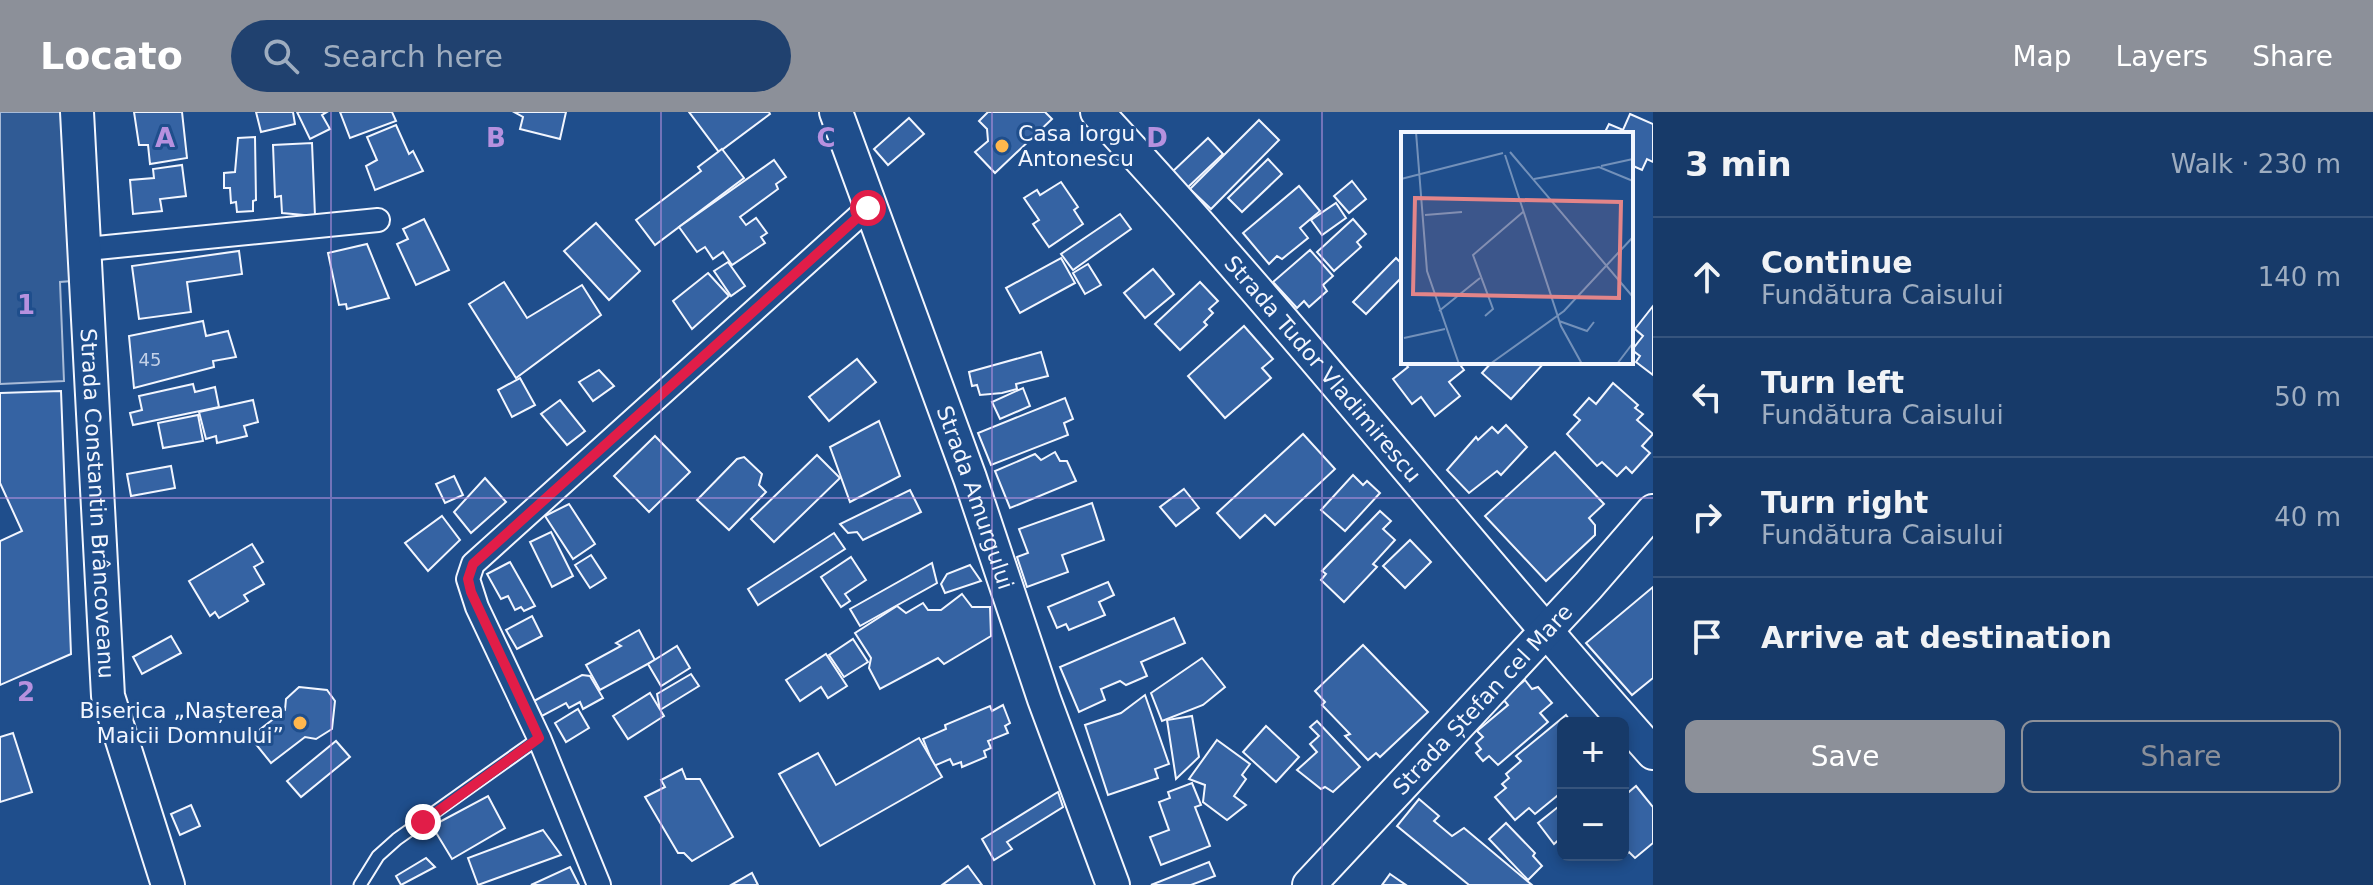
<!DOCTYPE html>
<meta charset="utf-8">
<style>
body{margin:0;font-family:"DejaVu Sans",sans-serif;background:#20416f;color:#f1f3f6}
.controls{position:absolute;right:24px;bottom:24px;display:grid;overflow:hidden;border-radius:12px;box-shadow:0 4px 12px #0003}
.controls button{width:72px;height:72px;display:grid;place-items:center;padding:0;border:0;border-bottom:2px solid #36547d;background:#173a69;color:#f1f3f6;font:40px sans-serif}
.stop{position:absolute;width:24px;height:24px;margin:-18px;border:6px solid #e11d48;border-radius:50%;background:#fff}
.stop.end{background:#e11d48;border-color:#fff;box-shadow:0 2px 8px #0008}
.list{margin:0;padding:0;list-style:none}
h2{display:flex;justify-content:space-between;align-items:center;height:104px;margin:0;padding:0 32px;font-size:34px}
h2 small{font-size:26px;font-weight:400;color:#9eadc0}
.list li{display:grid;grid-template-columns:52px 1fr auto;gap:24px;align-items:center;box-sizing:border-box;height:120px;padding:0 32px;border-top:2px solid #36547d}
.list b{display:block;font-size:30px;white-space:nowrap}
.list p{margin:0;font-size:26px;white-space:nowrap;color:#9eadc0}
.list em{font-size:26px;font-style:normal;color:#9eadc0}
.actions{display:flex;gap:16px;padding:24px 32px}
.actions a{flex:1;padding:18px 0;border:2px solid #8c9099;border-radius:12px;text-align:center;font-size:28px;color:#8c9099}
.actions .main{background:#8c9099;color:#fff}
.icon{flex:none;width:44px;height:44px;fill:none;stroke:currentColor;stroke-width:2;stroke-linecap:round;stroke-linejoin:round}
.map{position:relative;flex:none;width:1653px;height:773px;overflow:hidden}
header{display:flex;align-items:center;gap:48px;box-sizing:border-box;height:112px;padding:0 40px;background:#8c9099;color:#fff}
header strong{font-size:38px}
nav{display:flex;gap:44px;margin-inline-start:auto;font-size:28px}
.search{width:560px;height:72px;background:#20416f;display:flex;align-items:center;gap:20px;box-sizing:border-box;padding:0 28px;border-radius:44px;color:#9eadc0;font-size:30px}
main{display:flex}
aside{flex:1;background:#173a69}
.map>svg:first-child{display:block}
</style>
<header>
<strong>Locato</strong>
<div class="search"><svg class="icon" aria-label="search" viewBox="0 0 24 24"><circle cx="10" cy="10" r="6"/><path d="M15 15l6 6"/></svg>Search here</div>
<nav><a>Map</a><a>Layers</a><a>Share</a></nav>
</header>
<main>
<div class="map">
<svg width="1653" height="773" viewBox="0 0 1653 773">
<rect width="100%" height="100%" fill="#1f4e8c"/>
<path fill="#305b95" stroke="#a8bbd7" stroke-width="2" d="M 0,0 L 65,0 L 85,168 L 60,170 L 64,269 L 0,272 Z"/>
<g fill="#3563a3" stroke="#f2f6ff" stroke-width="2">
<path d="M 134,0 L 182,0 L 187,46 L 150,52 L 148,33 L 139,33 Z"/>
<path d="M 256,0 L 293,0 L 295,12 L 261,20 Z"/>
<path d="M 297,0 L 327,0 L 322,3 L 330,17 L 310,27 Z"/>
<path d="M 340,0 L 392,0 L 396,9 L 350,26 Z"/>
<path d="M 514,0 L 566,0 L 560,27 L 520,17 L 523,5 Z"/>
<path d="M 689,0 L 769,0 L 770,2 L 719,40 Z"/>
<path d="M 988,0 L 1045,0 L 1052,7 L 995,61 L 975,40 L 988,29 L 987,17 L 979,9 Z"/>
<path d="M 1630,2 L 1653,12 L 1653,50 L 1647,47 L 1642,58 L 1631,53 L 1631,22 L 1604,22 L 1609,12 L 1623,18 Z"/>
<path d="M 909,6 L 924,22 L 888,53 L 874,37 Z"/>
<path d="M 1259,8 L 1279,28 L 1211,97 L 1190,77 Z"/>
<path d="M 396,13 L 409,42 L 413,39 L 423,59 L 375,78 L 366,54 L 377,48 L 367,25 Z"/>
<path d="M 255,25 L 256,88 L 253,89 L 253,99 L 237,100 L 236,90 L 231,91 L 230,76 L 224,76 L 224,61 L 235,60 L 238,26 Z"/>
<path d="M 1208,26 L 1223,42 L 1186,77 L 1171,61 Z"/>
<path d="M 312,31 L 315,104 L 282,101 L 281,84 L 275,85 L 273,33 Z"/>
<path d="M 722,37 L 744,66 L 655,133 L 636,108 L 701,59 L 698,55 Z"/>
<path d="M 1268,47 L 1282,62 L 1242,100 L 1228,86 Z"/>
<path d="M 774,48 L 786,65 L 776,72 L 778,77 L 740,105 L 746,113 L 756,106 L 767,121 L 761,125 L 765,131 L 732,153 L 723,140 L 713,147 L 705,135 L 697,140 L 679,115 Z"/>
<path d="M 182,53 L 186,84 L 160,87 L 162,99 L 133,102 L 130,68 L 154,66 L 153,57 Z"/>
<path d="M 1352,69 L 1366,87 L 1349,101 L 1334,84 Z"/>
<path d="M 1061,70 L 1078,95 L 1074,98 L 1083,112 L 1049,135 L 1033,112 L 1039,108 L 1024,86 L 1037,78 L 1040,83 Z"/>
<path d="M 1299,74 L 1320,99 L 1300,116 L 1308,126 L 1282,147 L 1277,144 L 1269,152 L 1243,121 Z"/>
<path d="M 1336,91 L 1346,106 L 1322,123 L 1311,108 Z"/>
<path d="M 1120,102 L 1131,117 L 1073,158 L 1061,142 Z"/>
<path d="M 424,107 L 449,158 L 416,173 L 397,132 L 408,127 L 403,117 Z"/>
<path d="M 1353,107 L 1366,122 L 1357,130 L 1361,135 L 1334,159 L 1317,140 Z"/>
<path d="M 596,111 L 640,159 L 609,188 L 564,139 Z"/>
<path d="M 367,132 L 389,186 L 347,197 L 346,192 L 339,193 L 328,141 Z"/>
<path d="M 1310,138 L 1333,164 L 1323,173 L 1327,179 L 1309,195 L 1304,189 L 1297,196 L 1273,170 Z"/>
<path d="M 239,139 L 242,162 L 187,170 L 191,200 L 139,207 L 132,154 Z"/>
<path d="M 1061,146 L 1075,171 L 1020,201 L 1006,176 Z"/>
<path d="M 1396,146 L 1403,153 L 1403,164 L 1366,202 L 1353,190 Z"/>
<path d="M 728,150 L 745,174 L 731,184 L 714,159 Z"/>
<path d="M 1088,152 L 1101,173 L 1085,182 L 1073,161 Z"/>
<path d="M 1153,157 L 1174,182 L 1145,206 L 1124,181 Z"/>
<path d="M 708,161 L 729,184 L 692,217 L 673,189 Z"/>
<path d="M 504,170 L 527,206 L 582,173 L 601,203 L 516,266 L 469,192 Z"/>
<path d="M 1200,170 L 1218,189 L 1209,197 L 1213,201 L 1204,210 L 1207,213 L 1180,238 L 1155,212 Z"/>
<path d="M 1653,194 L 1653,263 L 1636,250 L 1640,244 L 1632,238 L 1643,224 L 1635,217 Z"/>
<path d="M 203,209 L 206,224 L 228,219 L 236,245 L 213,249 L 214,255 L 134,276 L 129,224 Z"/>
<path d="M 1244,214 L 1273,247 L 1262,256 L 1271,266 L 1225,306 L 1188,264 Z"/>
<path d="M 1041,240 L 1048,264 L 1016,272 L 1017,277 L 1002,281 L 980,283 L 977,273 L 972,274 L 969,260 Z"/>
<path d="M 857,247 L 876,270 L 829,309 L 809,285 Z"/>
<path d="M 1404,250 L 1458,250 L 1464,258 L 1449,270 L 1460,284 L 1435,304 L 1421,285 L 1412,292 L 1393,267 L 1408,255 Z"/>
<path d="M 1492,250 L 1545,250 L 1511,287 L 1482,261 Z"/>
<path d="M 599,258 L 614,274 L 593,289 L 579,270 Z"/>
<path d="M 520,266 L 535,293 L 512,305 L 498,278 Z"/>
<path d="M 1613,271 L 1638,293 L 1635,296 L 1643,302 L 1637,308 L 1653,322 L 1642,334 L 1650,341 L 1632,361 L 1626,355 L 1617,364 L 1602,350 L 1597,354 L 1567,322 L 1580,308 L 1574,303 L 1589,286 L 1596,292 Z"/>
<path d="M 193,272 L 195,280 L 215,275 L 219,295 L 133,313 L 130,301 L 142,298 L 139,284 Z"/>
<path d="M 1023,276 L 1030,294 L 1000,307 L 992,290 Z"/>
<path d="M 61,279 L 71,542 L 0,573 L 0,429 L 22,419 L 0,371 L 0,281 Z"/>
<path d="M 1065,286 L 1073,307 L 1064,311 L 1068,323 L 991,353 L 978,321 Z"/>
<path d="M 253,288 L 258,310 L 244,314 L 247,324 L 217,331 L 216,324 L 206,327 L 199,300 Z"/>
<path d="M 560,288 L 585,319 L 567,333 L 541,302 Z"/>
<path d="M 198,303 L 203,329 L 163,336 L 158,311 Z"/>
<path d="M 879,309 L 900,364 L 850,390 L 830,335 Z"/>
<path d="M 1506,313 L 1527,335 L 1501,363 L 1497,359 L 1469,381 L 1447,358 L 1476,325 L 1478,328 L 1492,315 L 1498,321 Z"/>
<path d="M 1303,322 L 1335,357 L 1275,413 L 1265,403 L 1240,426 L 1217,401 Z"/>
<path d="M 655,324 L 690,360 L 649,400 L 614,364 Z"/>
<path d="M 1055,340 L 1060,349 L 1067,349 L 1076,369 L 1010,396 L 995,359 L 1035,342 L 1041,348 Z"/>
<path d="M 1555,340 L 1604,392 L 1589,406 L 1595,413 L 1595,423 L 1546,469 L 1485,404 Z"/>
<path d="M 817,343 L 840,366 L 774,430 L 751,407 Z"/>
<path d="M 744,345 L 762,362 L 759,373 L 766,380 L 729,418 L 697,388 L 737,347 Z"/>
<path d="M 171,354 L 175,376 L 131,384 L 127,362 Z"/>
<path d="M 1353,363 L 1363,373 L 1367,369 L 1380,381 L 1345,419 L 1321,398 Z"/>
<path d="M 454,364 L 463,383 L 445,391 L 436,372 Z"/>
<path d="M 485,366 L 506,390 L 471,421 L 454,400 Z"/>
<path d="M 1184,377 L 1199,396 L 1176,414 L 1160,395 Z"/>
<path d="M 910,378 L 921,400 L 863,428 L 857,420 L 848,421 L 840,412 Z"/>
<path d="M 1092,391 L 1104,428 L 1062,443 L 1068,460 L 1027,475 L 1017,445 L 1028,441 L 1019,417 Z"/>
<path d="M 569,392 L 595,432 L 573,447 L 545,404 Z"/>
<path d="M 1380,399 L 1391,409 L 1383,417 L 1395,428 L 1373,452 L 1377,455 L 1344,490 L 1321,468 L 1326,462 L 1322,459 Z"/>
<path d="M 442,404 L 460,428 L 428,459 L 405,431 Z"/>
<path d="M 551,420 L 573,464 L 552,475 L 530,430 Z"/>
<path d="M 834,421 L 845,437 L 758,493 L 748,477 Z"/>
<path d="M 1410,428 L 1431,450 L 1405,476 L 1383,454 Z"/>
<path d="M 252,432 L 263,450 L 254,455 L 264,472 L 244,483 L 248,489 L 219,506 L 215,500 L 210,504 L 189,469 Z"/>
<path d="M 591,443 L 606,466 L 590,476 L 575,453 Z"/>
<path d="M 851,445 L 866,468 L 845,482 L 850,489 L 841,495 L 821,465 Z"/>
<path d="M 510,450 L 535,494 L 524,499 L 521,495 L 515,498 L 508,484 L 501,487 L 487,462 Z"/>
<path d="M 932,451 L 937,471 L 860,514 L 850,497 Z"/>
<path d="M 970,453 L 981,469 L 945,481 L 941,472 L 947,462 Z"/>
<path d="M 1108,470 L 1114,483 L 1099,490 L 1105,503 L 1069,518 L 1066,512 L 1057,516 L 1048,495 Z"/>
<path d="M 1653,475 L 1653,566 L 1632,583 L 1586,531 Z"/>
<path d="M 962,482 L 972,495 L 990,495 L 991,524 L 944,552 L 938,546 L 880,577 L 869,556 L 871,546 L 855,521 L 897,494 L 906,501 L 923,491 L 928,498 L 941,498 Z"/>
<path d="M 532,504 L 542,524 L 517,537 L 506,518 Z"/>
<path d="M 1174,506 L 1185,531 L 1141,550 L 1147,564 L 1126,573 L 1120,569 L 1101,577 L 1105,588 L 1079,600 L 1060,555 Z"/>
<path d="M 639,518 L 655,548 L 600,578 L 586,553 L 621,534 L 616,531 Z"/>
<path d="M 171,524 L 181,541 L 142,562 L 133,545 Z"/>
<path d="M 853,527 L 868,550 L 844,565 L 829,543 Z"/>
<path d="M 1363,533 L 1428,600 L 1380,645 L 1376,641 L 1368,648 L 1345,624 L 1350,622 L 1322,593 L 1325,590 L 1315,579 Z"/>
<path d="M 677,534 L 690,556 L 661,574 L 648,552 Z"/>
<path d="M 826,542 L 847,574 L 828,586 L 821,575 L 800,589 L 786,568 Z"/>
<path d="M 1202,546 L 1225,575 L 1203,593 L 1162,609 L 1151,581 Z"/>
<path d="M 691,562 L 699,574 L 660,598 L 657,582 Z"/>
<path d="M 582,563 L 590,564 L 603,586 L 583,597 L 580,590 L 569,596 L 566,591 L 542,604 L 534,589 Z"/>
<path d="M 1525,568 L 1532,577 L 1538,575 L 1552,591 L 1540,601 L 1548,610 L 1498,653 L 1489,644 L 1483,649 L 1476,641 L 1481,637 L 1476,631 L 1483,625 L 1477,619 L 1508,593 L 1503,587 Z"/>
<path d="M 299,575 L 327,578 L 335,589 L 332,617 L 316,627 L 305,625 L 271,651 L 250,625 L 285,598 L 286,587 Z"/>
<path d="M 650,581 L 664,604 L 628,627 L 613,604 Z"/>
<path d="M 1145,583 L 1169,652 L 1155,657 L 1158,666 L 1108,683 L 1085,613 L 1121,601 Z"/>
<path d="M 1003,593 L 1010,611 L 1005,614 L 1008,621 L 988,629 L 991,636 L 984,639 L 986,645 L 962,655 L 961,650 L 953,653 L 950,647 L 934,654 L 923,627 L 946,617 L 945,613 L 990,594 L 992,599 Z"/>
<path d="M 578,597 L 589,616 L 566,630 L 555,611 Z"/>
<path d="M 1566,603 L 1572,611 L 1563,611 L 1563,679 L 1535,702 L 1529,696 L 1515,708 L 1495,685 L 1506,676 L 1502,672 L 1509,666 L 1506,662 L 1521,649 L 1516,644 Z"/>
<path d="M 1192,604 L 1199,645 L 1176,667 L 1167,608 Z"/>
<path d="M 1317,609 L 1360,655 L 1333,680 L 1325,675 L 1321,677 L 1297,658 L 1317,640 L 1310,632 L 1319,624 L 1310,615 Z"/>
<path d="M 1266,614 L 1299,645 L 1276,670 L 1243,640 Z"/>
<path d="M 13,621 L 32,680 L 0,690 L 0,625 Z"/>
<path d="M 919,626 L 942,665 L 820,734 L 779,662 L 818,641 L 836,673 Z"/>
<path d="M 1217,628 L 1250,652 L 1242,663 L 1246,667 L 1234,684 L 1246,693 L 1227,708 L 1203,690 L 1205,673 L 1189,667 Z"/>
<path d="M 336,629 L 350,645 L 301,685 L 287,669 Z"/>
<path d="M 682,657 L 686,667 L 700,667 L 733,725 L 692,749 L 684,741 L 678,741 L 645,685 L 665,675 L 661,668 Z"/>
<path d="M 1192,671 L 1201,693 L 1195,695 L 1210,734 L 1161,753 L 1150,725 L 1169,718 L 1159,690 L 1170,686 L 1168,680 Z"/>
<path d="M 1636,674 L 1653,695 L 1653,731 L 1635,746 L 1629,740 L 1620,747 L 1616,743 L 1623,743 L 1623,685 Z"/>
<path d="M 1058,680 L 1063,695 L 1007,730 L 1012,737 L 994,748 L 982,727 Z"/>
<path d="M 488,684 L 505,716 L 452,747 L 432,714 Z"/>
<path d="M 1419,687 L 1439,704 L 1434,709 L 1452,724 L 1464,716 L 1532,773 L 1469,773 L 1397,714 Z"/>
<path d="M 1563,691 L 1563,724 L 1554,732 L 1538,711 Z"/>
<path d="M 191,693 L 200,714 L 180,723 L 171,702 Z"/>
<path d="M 1506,711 L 1535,741 L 1533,744 L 1542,754 L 1528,768 L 1489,727 Z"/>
<path d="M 543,718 L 561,743 L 478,773 L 468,746 Z"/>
<path d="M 426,746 L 435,755 L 401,773 L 396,764 Z"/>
<path d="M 1209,750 L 1215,764 L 1191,773 L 1151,773 Z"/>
<path d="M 968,754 L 982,773 L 942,773 Z"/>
<path d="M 570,755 L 579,773 L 531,773 Z"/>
<path d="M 752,761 L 758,773 L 731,773 Z"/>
<path d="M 1390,762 L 1406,773 L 1382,773 Z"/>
</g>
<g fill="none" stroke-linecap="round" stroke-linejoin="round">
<g stroke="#f2f6ff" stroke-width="15">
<path id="lane" d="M 360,773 L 378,744 L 397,727 L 539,626"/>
</g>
<g stroke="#f2f6ff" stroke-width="26">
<g id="street">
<path d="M 87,137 L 378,108"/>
<path d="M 599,773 L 539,626 L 477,495 L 468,467 L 473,452 L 868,96"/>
</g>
</g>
<g stroke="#f2f6ff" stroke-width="36">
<g id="secondary">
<path id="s1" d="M 77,0 L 108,584 L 168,773"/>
<path id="s2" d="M 836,0 L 970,366 L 1044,587 L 1113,773"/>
<path id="s3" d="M 1097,0 C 1290,207 1464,430 1653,641"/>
<path id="s4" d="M 1309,773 L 1588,474 L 1653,399"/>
</g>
</g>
<use href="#lane" stroke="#1f4e8c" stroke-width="11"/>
<use href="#street" stroke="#1f4e8c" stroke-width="22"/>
<use href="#secondary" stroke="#1f4e8c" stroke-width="32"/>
</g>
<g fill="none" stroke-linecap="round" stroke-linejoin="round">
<path stroke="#e11d48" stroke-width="10" d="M 423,710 L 539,626 L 471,480 L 468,467 L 473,452 L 868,96"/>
</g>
<path fill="none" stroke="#b691df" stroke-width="2" stroke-opacity="0.55" d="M 331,0 L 331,773M 661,0 L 661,773M 992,0 L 992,773M 1322,0 L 1322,773M 0,386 L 1653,386"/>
<g fill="#ffb74d" stroke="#1f4e8c" stroke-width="3">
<circle cx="1002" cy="34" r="8"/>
<circle cx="300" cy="611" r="8"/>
</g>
<g text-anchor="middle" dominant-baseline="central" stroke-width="6" stroke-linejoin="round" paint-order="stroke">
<g font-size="18" fill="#c3d1e8">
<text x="150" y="247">45</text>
</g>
<g font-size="22" fill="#f2f6ff" stroke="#1f4e8c" text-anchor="start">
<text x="1018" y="21">Casa Iorgu<tspan x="1018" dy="25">Antonescu</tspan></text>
<text x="284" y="598" text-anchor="end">Biserica „Nașterea<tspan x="284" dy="25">Maicii Domnului”</tspan></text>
</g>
<g font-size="22" fill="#f2f6ff" stroke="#1f4e8c">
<text stroke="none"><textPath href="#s3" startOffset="342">Strada Tudor Vladimirescu</textPath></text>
<text stroke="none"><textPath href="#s2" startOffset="410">Strada Amurgului</textPath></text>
<text stroke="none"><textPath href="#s1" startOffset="392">Strada Constantin Brâncoveanu</textPath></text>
<text stroke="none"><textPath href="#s4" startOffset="254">Strada Ștefan cel Mare</textPath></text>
</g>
</g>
<g transform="translate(1401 20)">
<rect width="232" height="232" fill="#1f4e8c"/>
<path fill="none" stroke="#7391ba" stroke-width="2" d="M 15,0 L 26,139 L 58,232M 109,20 L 232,165M 104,23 L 160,194 L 181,232M 200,34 L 232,27M 0,47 L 102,21M 133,47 L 198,35 L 232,49M 24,83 L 61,80M 38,179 L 79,146M 84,184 L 92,177 L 72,123 L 122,80M 158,189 L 186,199 L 193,190M 3,206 L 44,197M 89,232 L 163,179 L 232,105M 216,232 L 232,211"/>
<path fill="#e38589" fill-opacity="0.15" stroke="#e38589" stroke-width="4" d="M 14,66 L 220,70 L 218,166 L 12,162 Z"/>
<rect width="232" height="232" fill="none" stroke="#f2f6ff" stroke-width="4"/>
</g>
<g font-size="26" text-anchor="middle" font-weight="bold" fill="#b691df" stroke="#1f4e8c" stroke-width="6" stroke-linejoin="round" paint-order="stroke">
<text x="165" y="35">A</text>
<text x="496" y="35">B</text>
<text x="826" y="35">C</text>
<text x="1157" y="35">D</text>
<text x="26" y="202">1</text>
<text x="26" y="589">2</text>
</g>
</svg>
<div class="controls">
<button>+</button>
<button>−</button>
</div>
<div class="stop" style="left:868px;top:96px"></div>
<div class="stop end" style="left:423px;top:710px"></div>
</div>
<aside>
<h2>3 min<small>Walk · 230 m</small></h2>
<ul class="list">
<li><svg class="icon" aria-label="ahead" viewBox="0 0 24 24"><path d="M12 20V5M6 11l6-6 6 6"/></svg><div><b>Continue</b><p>Fundătura Caisului</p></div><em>140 m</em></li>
<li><svg class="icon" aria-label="left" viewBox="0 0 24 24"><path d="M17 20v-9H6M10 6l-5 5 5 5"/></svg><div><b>Turn left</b><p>Fundătura Caisului</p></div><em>50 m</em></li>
<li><svg class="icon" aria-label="right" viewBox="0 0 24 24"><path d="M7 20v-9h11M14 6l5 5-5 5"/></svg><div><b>Turn right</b><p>Fundătura Caisului</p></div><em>40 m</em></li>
<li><svg class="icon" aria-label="arrive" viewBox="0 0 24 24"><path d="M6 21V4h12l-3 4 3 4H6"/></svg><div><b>Arrive at destination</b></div></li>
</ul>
<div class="actions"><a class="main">Save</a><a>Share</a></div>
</aside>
</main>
